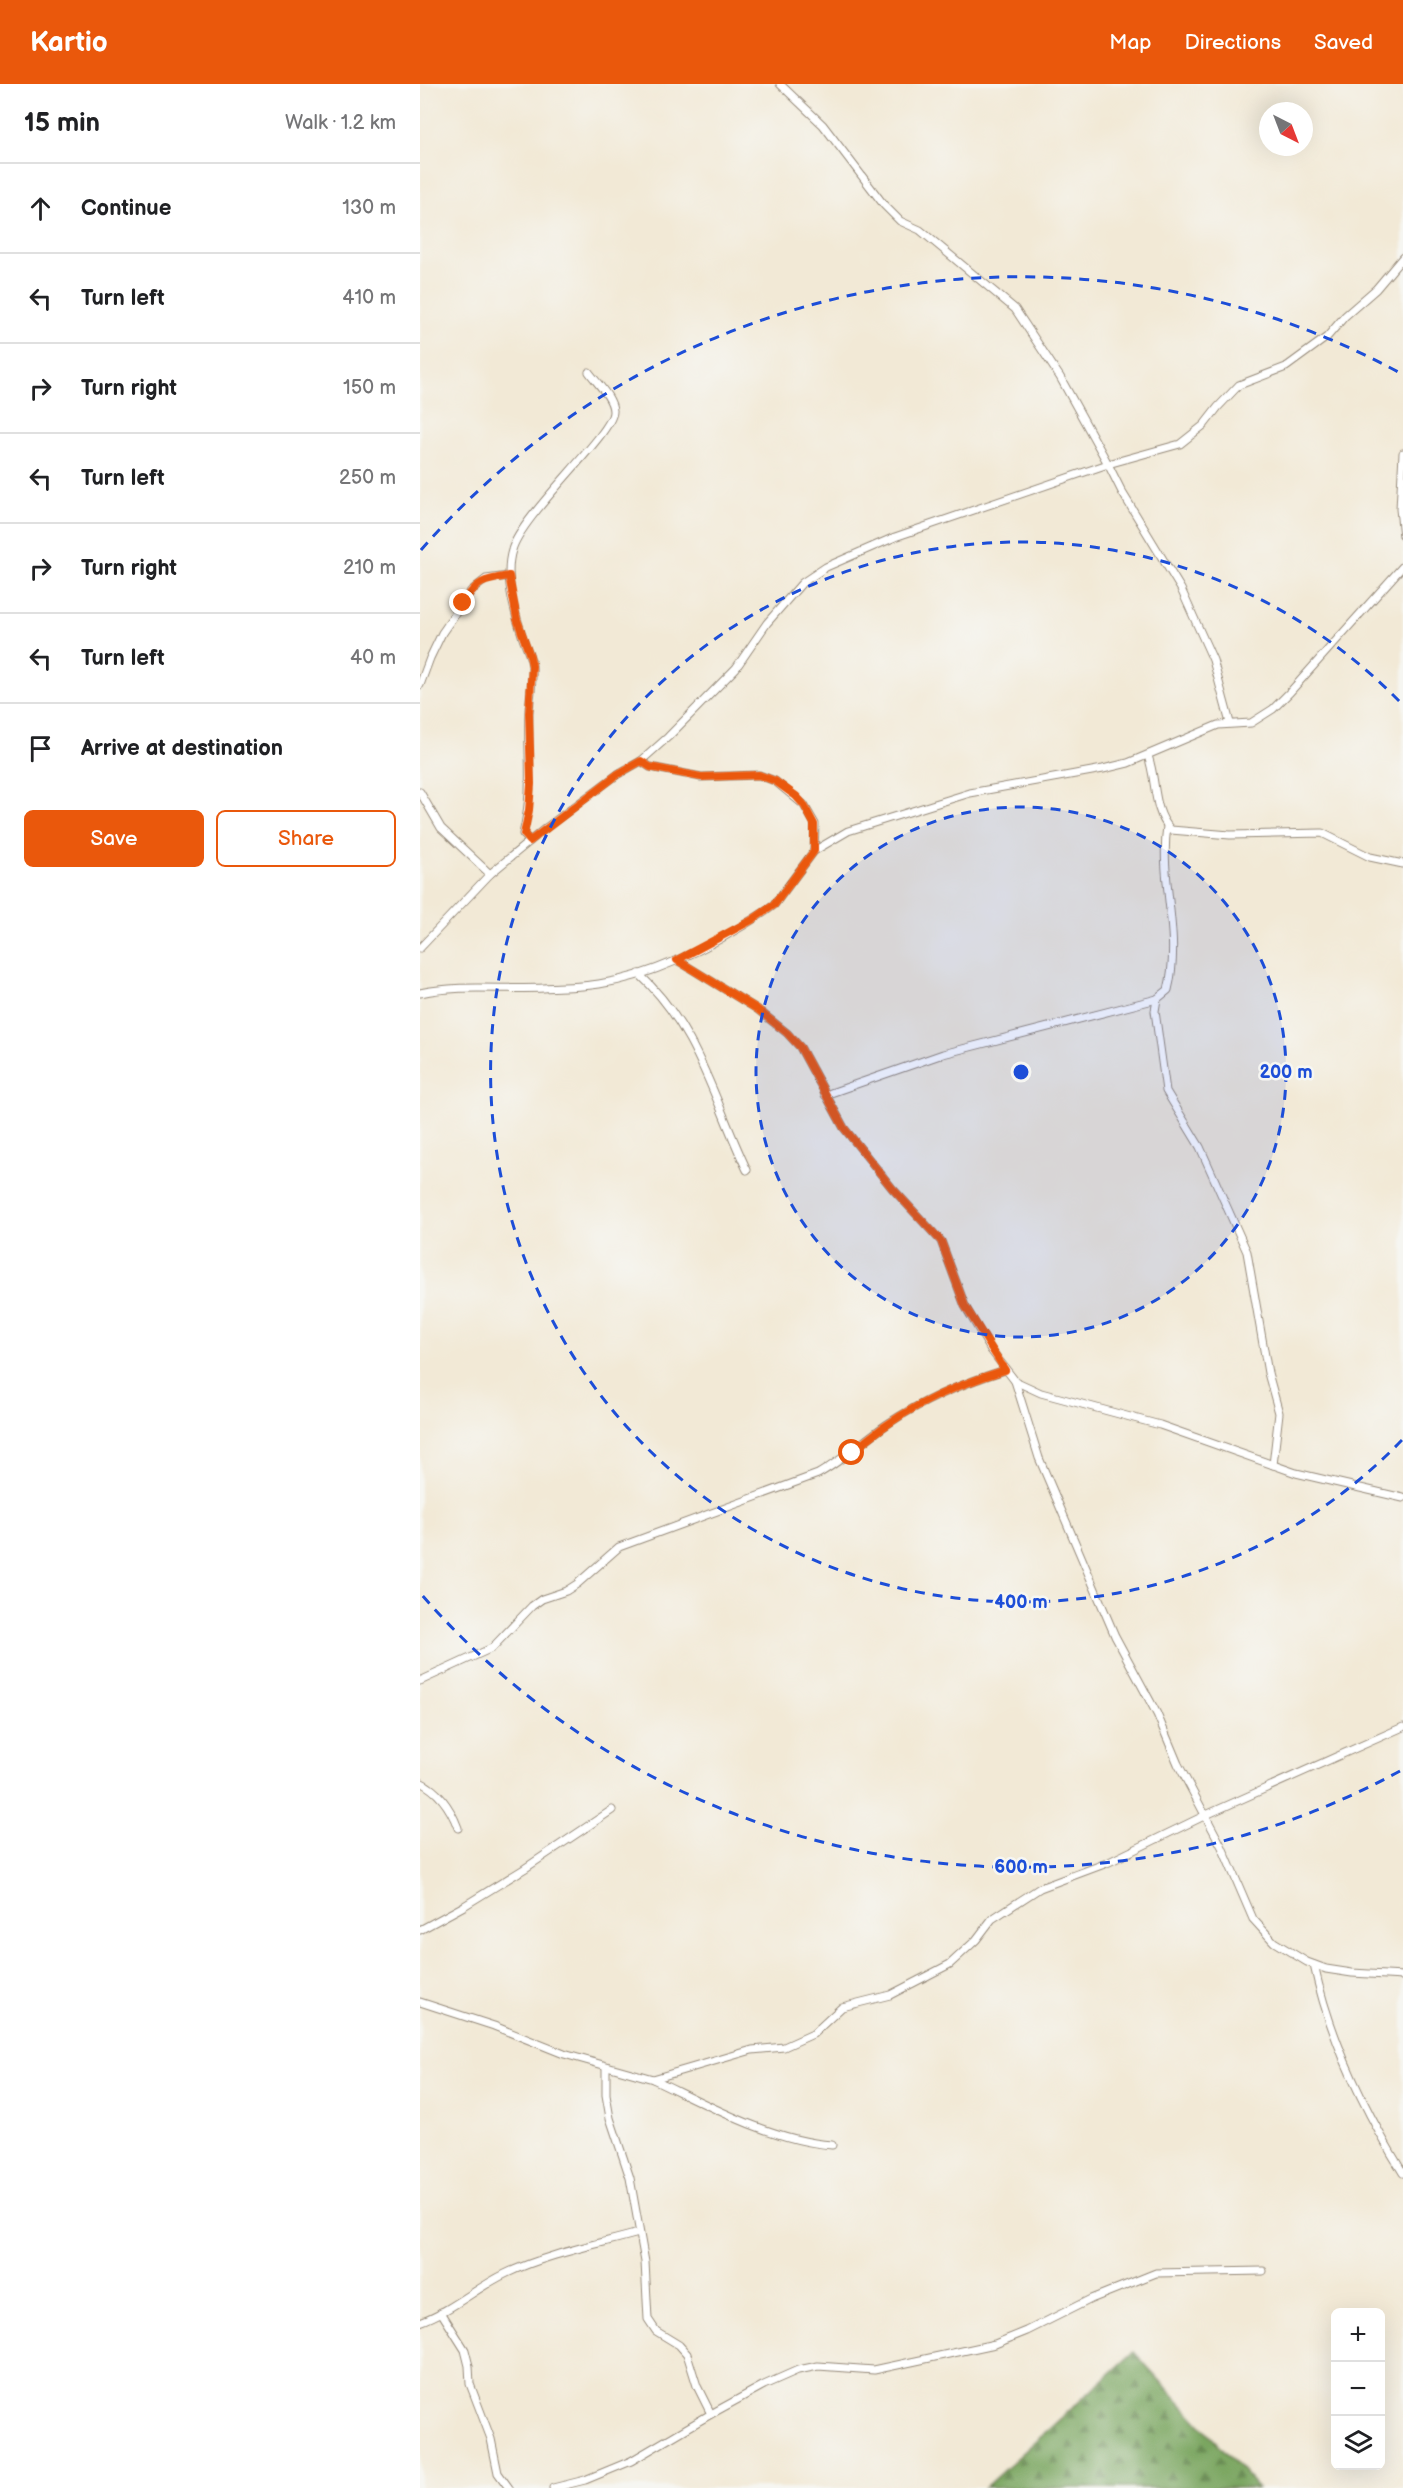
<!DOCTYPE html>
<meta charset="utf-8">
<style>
body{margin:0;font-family:"Balsamiq Sans",sans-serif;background:#f6f6f6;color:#202124}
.controls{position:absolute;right:18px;bottom:18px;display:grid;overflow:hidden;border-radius:9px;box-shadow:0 6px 24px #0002}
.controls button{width:54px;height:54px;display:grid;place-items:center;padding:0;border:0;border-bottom:2px solid #e0e0e0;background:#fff;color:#202124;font:30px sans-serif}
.compass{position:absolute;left:839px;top:18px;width:54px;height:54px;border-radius:50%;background:#fff;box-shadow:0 6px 24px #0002;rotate:138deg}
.stop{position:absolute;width:18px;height:18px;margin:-14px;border:4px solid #ea580c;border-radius:50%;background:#fff}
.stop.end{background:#ea580c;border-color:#fff;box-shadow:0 2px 6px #0008}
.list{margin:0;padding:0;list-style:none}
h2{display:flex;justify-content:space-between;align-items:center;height:78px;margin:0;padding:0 24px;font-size:26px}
h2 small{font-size:20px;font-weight:400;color:#757577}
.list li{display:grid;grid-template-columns:39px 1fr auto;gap:18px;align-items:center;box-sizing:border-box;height:90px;padding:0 24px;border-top:2px solid #e0e0e0}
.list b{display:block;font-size:22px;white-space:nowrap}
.list em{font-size:20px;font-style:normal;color:#757577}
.actions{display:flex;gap:12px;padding:18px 24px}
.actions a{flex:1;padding:14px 0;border:2px solid #ea580c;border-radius:9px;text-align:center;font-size:21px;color:#ea580c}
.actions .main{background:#ea580c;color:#fff}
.icon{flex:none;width:33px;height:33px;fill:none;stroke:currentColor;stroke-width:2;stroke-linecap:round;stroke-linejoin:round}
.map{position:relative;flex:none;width:983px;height:2404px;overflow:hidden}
header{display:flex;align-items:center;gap:36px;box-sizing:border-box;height:84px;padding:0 30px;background:#ea580c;color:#fff}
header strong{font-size:28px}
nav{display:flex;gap:33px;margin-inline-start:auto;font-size:21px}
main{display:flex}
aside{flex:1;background:#fff}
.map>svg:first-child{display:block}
</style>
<header>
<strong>Kartio</strong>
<nav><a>Map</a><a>Directions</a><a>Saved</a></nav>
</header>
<main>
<aside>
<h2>15 min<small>Walk · 1.2 km</small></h2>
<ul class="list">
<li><svg class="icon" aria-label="ahead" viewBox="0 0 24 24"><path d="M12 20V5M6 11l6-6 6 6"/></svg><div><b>Continue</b></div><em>130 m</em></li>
<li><svg class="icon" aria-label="left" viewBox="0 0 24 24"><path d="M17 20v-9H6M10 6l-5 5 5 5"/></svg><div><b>Turn left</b></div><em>410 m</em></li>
<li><svg class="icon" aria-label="right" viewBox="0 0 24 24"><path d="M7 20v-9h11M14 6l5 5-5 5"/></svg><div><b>Turn right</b></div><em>150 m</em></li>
<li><svg class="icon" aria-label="left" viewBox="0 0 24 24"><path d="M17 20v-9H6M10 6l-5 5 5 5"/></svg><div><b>Turn left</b></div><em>250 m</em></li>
<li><svg class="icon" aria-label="right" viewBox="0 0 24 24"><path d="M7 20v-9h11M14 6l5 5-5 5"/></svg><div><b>Turn right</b></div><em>210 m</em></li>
<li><svg class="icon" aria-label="left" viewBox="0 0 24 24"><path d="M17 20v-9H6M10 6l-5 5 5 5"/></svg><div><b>Turn left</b></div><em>40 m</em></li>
<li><svg class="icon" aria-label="arrive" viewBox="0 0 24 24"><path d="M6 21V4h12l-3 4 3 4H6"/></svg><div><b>Arrive at destination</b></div></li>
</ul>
<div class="actions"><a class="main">Save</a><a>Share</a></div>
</aside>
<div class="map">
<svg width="983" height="2404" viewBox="0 0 983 2404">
<defs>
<pattern id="forest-firs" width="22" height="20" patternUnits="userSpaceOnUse" patternTransform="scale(1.5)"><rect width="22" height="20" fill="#7aa660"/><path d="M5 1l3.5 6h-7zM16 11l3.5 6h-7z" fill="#65874f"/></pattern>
</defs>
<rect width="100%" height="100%" fill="#f6f6f2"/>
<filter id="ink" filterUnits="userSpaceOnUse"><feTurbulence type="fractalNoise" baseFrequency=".0167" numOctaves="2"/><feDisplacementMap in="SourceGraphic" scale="12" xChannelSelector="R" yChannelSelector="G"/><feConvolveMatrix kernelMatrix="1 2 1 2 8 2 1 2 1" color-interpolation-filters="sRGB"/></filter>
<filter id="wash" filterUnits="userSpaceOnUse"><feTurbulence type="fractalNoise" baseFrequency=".008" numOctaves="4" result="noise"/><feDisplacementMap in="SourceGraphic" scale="24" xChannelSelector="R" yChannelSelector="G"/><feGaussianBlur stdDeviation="1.35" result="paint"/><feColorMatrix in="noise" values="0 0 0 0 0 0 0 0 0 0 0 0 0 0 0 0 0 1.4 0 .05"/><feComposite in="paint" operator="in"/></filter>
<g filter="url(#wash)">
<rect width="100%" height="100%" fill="#f2e9d6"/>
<path fill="url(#forest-firs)" stroke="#5a683f" stroke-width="1.5" d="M 714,2268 L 838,2404 L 564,2404 Z"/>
</g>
<g filter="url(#ink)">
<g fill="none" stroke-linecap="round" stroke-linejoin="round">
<g stroke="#968a7a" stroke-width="9">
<g id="minor">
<path d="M 360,0 L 403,41 L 464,121 L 480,137 L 500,146 L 595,225 L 640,293 L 688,380 L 702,408 L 761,505 L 793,576 L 810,639"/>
<path d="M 983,369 L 980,425 L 983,452"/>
<path d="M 0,601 L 10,574 L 22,549 L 51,507 L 66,495 L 89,492"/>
<path d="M 728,672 C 737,696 732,726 751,746 L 810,751 L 902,749 L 950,773 L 983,780"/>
<path d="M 221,677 L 230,683 L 281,693 L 339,691 L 355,697 L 384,721 L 395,740 L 394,767"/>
<path d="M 0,708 L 21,744 L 70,790"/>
<path d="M 747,742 C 739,798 762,849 748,906 L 737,915 L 735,927 L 746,1007 L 780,1063 L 827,1168 L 848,1289 L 859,1329 L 853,1381"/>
<path d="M 110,757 L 103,750 C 114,705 107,671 109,627 C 110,612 113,597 112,582 C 111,571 105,562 102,551 C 94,526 84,492 92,466 C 102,430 194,349 193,327 C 193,314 176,298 169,288"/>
<path d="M 0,864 L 70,790 L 127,743 L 198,690 L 221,677 L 248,653 L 316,584 L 347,539 L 382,499 L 406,483 L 475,453 L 688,380 L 760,360 L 784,341 L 798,323 L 819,301 L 866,283 L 907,253 L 925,232 L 956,205 L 983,173"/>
<path d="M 257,876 L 337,925 L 367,949 L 380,963 L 424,1044 L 472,1104 L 521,1157 L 545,1222 L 571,1266 L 595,1297 L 621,1309 L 740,1341 L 876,1389 L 983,1414"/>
<path d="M 219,890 C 278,944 294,1017 327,1086"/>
<path d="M 0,909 C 41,900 82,906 124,904 C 142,903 161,903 179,900 C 238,891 296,860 346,827 L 354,821 L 394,767 L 428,747 L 550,709 L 683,685 L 708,679 L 798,641 L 831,639 L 853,625 L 870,608 L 983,482"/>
<path d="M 405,1011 L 523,970 L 737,915"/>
<path d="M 595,1297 L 619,1374 L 695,1552 L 737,1630 L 758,1680 L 802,1763 L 833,1835 L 854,1858 L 887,1878 L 906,1885 L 932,1889 L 983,1892"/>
<path d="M 0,1597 L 72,1564 L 112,1522 L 122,1515 L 146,1507 L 157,1500 L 199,1463 L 398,1390 C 423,1376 443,1357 466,1341 C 503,1316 543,1299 585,1286"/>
<path d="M 0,1698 C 19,1707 31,1725 38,1744"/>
<path d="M 0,1846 L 44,1822 L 104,1785 L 192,1726"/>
<path d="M 894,1881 C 910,1956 943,2024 983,2089"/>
<path d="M 0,1918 L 74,1942 L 144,1970 L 233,1995 L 332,1966 L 364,1963 L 393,1950 L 422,1923 L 470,1911 L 530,1880 L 556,1856 L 572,1835 L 620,1804 L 687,1779 L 786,1731 L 983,1643"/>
<path d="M 186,1983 L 186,2011 L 190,2034 L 210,2094 L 225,2178 L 228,2235 L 236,2247 L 259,2261 L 267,2270 L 277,2302 L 291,2330"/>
<path d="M 233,1995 C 288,2021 352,2057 412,2061"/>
<path d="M 21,2228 L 45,2266 L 49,2282 L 50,2300 L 71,2355 L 78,2389 L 89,2404"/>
<path d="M 0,2238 C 31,2227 56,2204 85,2190 C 127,2170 175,2161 219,2149"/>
<path d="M 133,2404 L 165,2396 L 211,2377 L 291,2330 L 344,2301 L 378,2286 L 398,2282 L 454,2286 L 575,2260 L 607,2247 L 671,2215 L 736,2189 L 843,2187"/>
</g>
</g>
<use href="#minor" stroke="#fff" stroke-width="7"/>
</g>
</g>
<g fill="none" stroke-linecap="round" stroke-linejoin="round" filter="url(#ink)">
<path stroke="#ea580c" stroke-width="8" d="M 43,519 C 57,497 64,496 89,492 L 97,535 L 110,572 L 112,582 L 109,629 L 111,700 L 109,726 L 104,750 L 110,757 L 198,690 L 221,677 L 230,683 L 281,693 L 339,691 L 355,697 L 376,712 L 384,721 L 394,740 L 394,767 L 354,821 L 332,836 L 257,876 L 337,925 L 367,949 L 380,963 L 424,1044 L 472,1104 L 521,1157 L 545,1222 L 585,1286 C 529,1303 475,1328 432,1369"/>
</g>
<circle cx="601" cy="988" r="265" fill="#1d4ed8" fill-opacity=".12"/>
<g fill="none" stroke="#1d4ed8" stroke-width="3" stroke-dasharray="10 8">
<circle cx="601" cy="988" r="265"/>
<path d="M982 1356A530 530 0 1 1 982 620"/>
<path d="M980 1687A795 795 0 0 1 1 1510M1 466A795 795 0 0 1 980 289"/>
</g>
<circle cx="601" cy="988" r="9" fill="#1d4ed8" stroke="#f6f6f2" stroke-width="3"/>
<g font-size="18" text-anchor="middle" font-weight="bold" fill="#1d4ed8" stroke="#f6f6f2" stroke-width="5" stroke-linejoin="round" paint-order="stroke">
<text x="866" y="994">200 m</text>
<text x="601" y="1524">400 m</text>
<text x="601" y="1789">600 m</text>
</g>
</svg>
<div class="controls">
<button>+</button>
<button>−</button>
<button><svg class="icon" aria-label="layers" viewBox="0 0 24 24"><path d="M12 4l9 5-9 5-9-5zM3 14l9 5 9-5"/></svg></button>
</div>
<svg class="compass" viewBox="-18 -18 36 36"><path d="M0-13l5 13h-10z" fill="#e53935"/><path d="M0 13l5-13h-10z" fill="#757577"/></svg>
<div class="stop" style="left:432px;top:1369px"></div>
<div class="stop end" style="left:43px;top:519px"></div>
</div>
</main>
